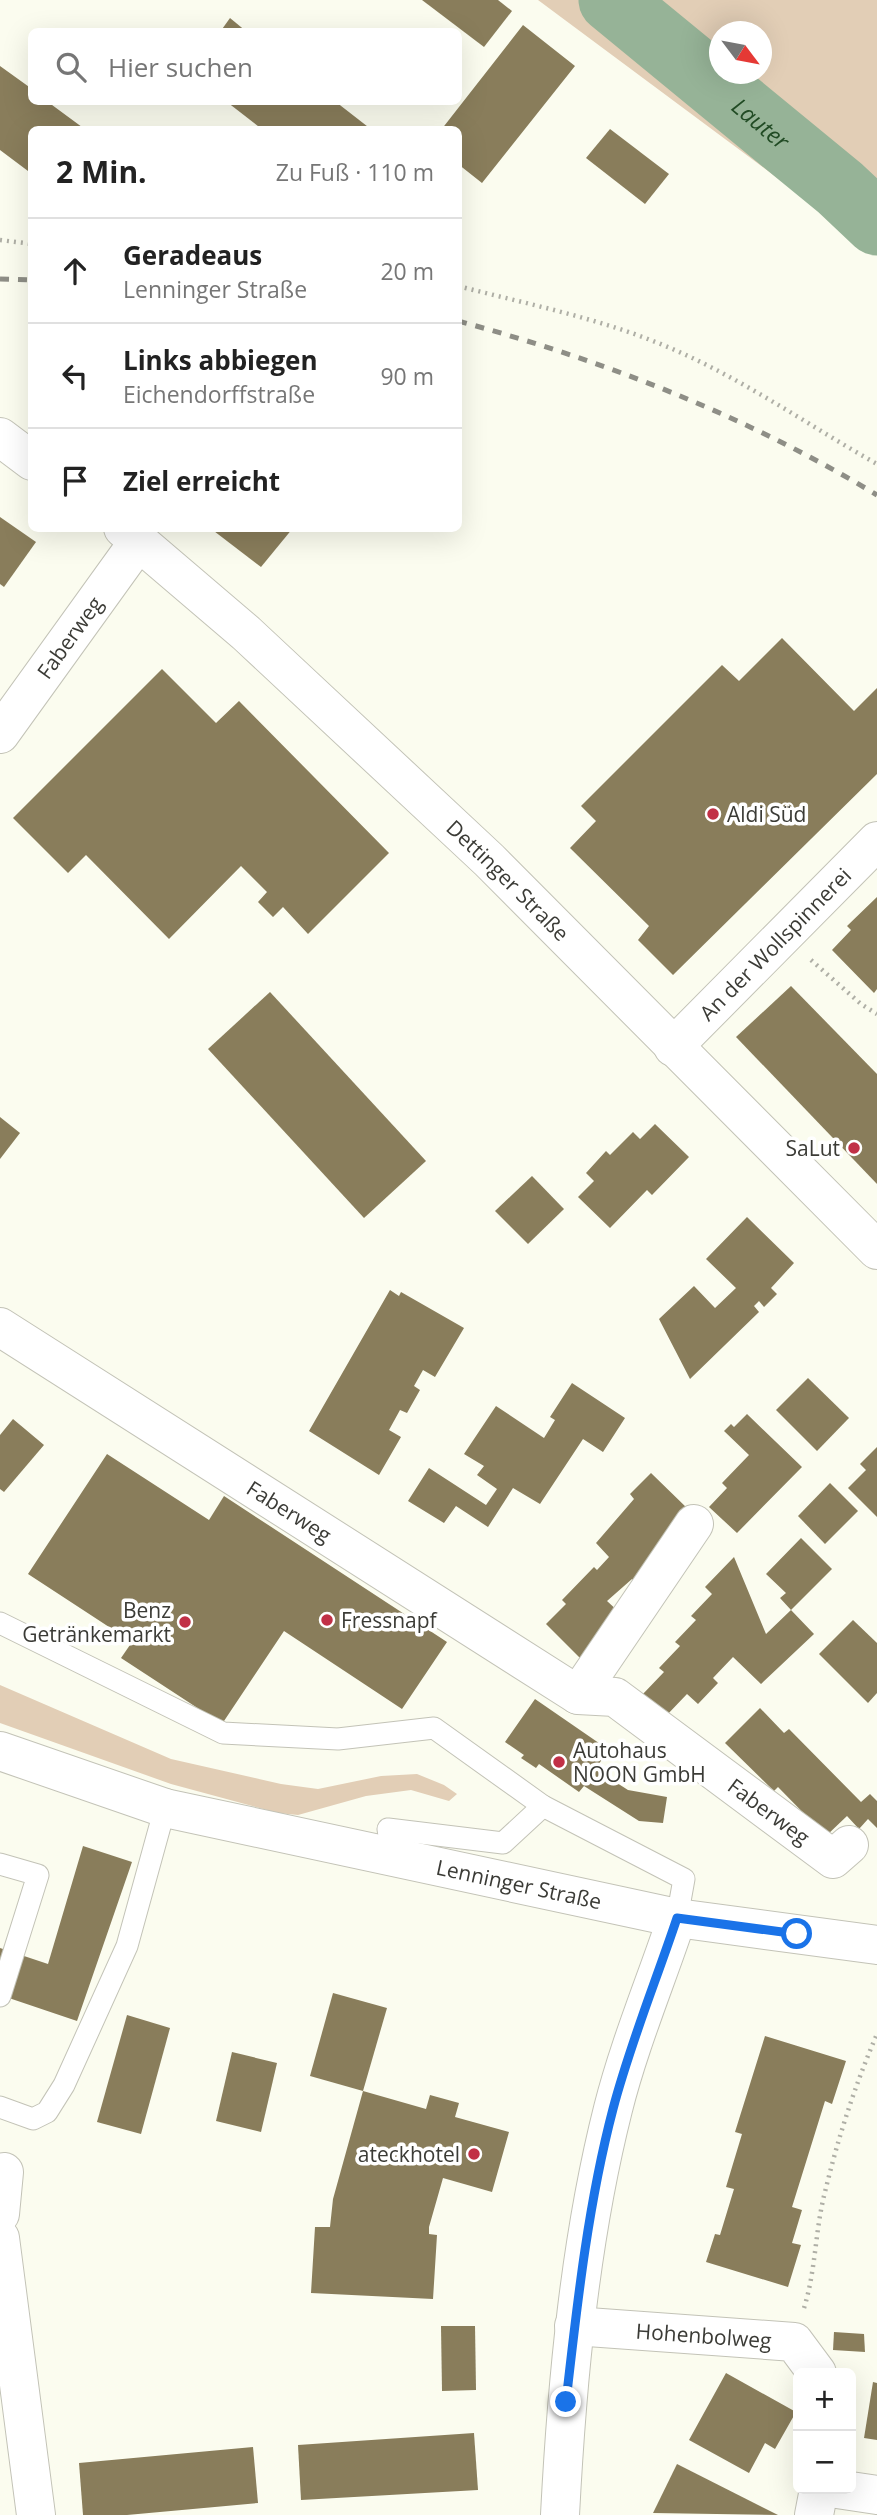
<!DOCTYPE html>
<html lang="de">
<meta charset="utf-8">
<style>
body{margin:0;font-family:"Open Sans",sans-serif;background:#f6f6f6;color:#222}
.controls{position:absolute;right:21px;bottom:21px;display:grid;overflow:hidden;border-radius:10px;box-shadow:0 7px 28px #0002}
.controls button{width:63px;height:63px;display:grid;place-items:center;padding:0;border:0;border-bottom:2px solid #e0e0e0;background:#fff;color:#222;font:35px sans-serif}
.compass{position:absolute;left:709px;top:21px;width:63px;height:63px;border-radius:50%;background:#fff;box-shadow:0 7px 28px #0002;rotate:122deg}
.stop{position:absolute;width:21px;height:21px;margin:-16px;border:5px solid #1a73e8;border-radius:50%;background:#fff}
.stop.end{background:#1a73e8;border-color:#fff;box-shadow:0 2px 7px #0008}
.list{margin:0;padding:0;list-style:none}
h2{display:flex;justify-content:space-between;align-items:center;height:91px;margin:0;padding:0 28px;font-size:30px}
h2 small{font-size:23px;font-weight:400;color:#767676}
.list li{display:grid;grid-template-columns:46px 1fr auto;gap:21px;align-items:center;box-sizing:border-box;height:105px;padding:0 28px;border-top:2px solid #e0e0e0}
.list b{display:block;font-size:26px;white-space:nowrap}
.list p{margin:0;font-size:23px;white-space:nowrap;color:#767676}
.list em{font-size:23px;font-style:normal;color:#767676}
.icon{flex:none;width:38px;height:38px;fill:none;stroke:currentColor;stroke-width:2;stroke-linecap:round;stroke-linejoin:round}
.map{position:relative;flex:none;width:877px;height:2515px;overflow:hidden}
.search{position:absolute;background:#fff;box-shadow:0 7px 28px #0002;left:28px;top:28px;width:434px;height:77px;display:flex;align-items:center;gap:18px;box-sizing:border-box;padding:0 24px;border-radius:10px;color:#767676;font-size:26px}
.panel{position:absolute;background:#fff;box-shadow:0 7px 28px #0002;left:28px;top:126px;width:434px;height:406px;border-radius:10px}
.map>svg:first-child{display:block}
</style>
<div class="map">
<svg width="877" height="2515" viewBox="0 0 877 2515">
<rect width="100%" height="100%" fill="#fbfcef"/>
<g fill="#e2ceb6" fill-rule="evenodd">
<path d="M 538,0 L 877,0 L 877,252 ZM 720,32 L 762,32 L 762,74 L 720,74 Z"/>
<path d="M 0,1685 L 171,1759 L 281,1784 L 318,1789 L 381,1776 L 417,1774 L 444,1785 L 457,1794 L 449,1801 L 411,1790 L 366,1796 L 298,1815 L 278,1813 L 171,1784 L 0,1723 Z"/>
</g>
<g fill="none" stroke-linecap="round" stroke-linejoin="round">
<path stroke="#96b397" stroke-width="65" id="s1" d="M 611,0 L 840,188 L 877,223"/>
</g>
<g fill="#897d5b">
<path d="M 422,0 L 498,0 L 512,11 L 484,47 Z"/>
<path d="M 230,18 L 247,32 L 220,32 Z"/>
<path d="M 523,25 L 575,66 L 482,183 L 458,164 L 458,130 L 441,130 Z"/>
<path d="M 0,66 L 32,89 L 32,102 L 48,102 L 86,130 L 32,130 L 32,174 L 0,150 Z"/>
<path d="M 227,102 L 336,102 L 372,130 L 263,130 Z"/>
<path d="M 610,129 L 669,174 L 645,204 L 586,158 Z"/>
<path d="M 0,517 L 36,542 L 4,587 L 0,584 Z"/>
<path d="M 210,528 L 293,528 L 261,567 Z"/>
<path d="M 782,638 L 854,711 L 877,688 L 877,774 L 673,975 L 638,940 L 649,926 L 570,848 L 596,821 L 581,806 L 722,665 L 739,681 Z"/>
<path d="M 162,669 L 216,723 L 239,701 L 389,853 L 308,934 L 283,907 L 273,917 L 258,902 L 267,892 L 241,866 L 169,939 L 86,855 L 68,873 L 13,818 Z"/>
<path d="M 877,897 L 877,989 L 874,993 L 832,950 L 851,930 L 847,926 Z"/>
<path d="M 791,986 L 877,1074 L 877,1184 L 736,1037 Z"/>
<path d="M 270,992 L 426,1161 L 364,1218 L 208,1049 Z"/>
<path d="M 0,1117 L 20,1133 L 0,1159 Z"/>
<path d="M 655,1124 L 689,1157 L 652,1195 L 647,1190 L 610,1228 L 578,1197 L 594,1181 L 586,1173 L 606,1151 L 610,1155 L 633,1132 L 640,1139 Z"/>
<path d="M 532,1176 L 564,1209 L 528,1244 L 495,1211 Z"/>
<path d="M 747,1217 L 794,1263 L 771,1288 L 777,1294 L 764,1307 L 759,1301 L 754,1306 L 759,1312 L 690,1379 L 659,1319 L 694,1286 L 715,1308 L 736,1288 L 706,1259 Z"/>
<path d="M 390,1290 L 399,1296 L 401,1292 L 464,1328 L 435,1377 L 423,1370 L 414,1386 L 420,1390 L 407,1413 L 400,1410 L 389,1430 L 401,1437 L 379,1475 L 309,1431 Z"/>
<path d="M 808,1378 L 849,1418 L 817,1451 L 776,1410 Z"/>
<path d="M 572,1383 L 625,1418 L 603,1452 L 583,1439 L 540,1504 L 513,1488 L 488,1527 L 456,1506 L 444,1523 L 408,1501 L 429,1468 L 486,1505 L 497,1489 L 477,1475 L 484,1466 L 464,1454 L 496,1406 L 544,1438 L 555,1420 L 550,1417 Z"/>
<path d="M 747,1414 L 802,1467 L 737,1533 L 709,1507 L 727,1488 L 722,1483 L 749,1455 L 724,1431 L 731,1424 L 734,1427 Z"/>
<path d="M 13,1419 L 44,1445 L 4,1492 L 0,1489 L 0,1435 Z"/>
<path d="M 877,1447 L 877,1517 L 848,1488 L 866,1470 L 860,1464 Z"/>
<path d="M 107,1454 L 209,1520 L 224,1496 L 447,1642 L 402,1709 L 284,1631 L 222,1724 L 121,1658 L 132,1642 L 28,1574 Z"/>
<path d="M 651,1473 L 689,1510 L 635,1582 L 632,1579 L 607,1601 L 620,1613 L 583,1661 L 546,1624 L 566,1604 L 562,1600 L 594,1567 L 597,1570 L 609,1557 L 596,1543 L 634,1499 L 630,1494 Z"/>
<path d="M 830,1483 L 858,1511 L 825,1544 L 798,1516 Z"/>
<path d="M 801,1538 L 832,1569 L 791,1610 L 780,1598 L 786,1593 L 766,1574 Z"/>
<path d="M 734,1557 L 766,1634 L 791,1610 L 814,1634 L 761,1684 L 733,1657 L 713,1678 L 718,1683 L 698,1704 L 687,1694 L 665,1717 L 642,1695 L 664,1672 L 659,1668 L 680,1646 L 675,1642 L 696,1620 L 691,1616 L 712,1594 L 705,1587 Z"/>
<path d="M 853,1620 L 877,1643 L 877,1693 L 868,1703 L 819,1654 Z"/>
<path d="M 535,1699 L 609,1750 L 595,1769 L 628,1790 L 667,1797 L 663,1823 L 639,1821 L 584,1786 L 579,1792 L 539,1764 L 536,1768 L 521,1758 L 524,1755 L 505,1742 Z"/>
<path d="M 760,1708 L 784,1733 L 789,1729 L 861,1802 L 870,1794 L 877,1801 L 877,1828 L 868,1819 L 859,1829 L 847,1816 L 826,1836 L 778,1787 L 774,1791 L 725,1743 Z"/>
<path d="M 83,1846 L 132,1862 L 77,2021 L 0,1995 L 0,1948 L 48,1964 Z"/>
<path d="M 333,1993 L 387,2008 L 363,2091 L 310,2076 Z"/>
<path d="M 127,2015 L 170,2028 L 141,2134 L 97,2122 Z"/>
<path d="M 765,2036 L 846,2061 L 832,2104 L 825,2101 L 792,2207 L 802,2210 L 792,2243 L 801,2245 L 788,2287 L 706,2262 L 715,2234 L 720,2235 L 734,2189 L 726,2187 L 742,2134 L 735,2132 Z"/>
<path d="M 232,2052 L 277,2063 L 261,2132 L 216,2121 Z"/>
<path d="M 363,2091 L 426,2109 L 430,2095 L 459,2103 L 455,2117 L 509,2132 L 492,2192 L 443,2178 L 429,2227 L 429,2234 L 437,2235 L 433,2299 L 311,2293 L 315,2227 L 330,2227 L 333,2199 Z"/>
<path d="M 441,2326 L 475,2326 L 476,2390 L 442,2391 Z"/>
<path d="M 834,2332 L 864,2334 L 865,2352 L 833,2350 Z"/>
<path d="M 726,2373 L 796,2412 L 775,2449 L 765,2443 L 749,2473 L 689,2440 Z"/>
<path d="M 873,2382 L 877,2383 L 877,2440 L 864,2438 Z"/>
<path d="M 474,2433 L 478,2490 L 301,2500 L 298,2445 Z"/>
<path d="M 253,2447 L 258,2503 L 127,2515 L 83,2515 L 79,2463 Z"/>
<path d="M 677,2464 L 778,2515 L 653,2513 Z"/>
</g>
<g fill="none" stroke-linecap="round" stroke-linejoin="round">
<g stroke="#c3c3b7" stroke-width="23">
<g id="service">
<path d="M 0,1623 L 223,1733 L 338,1739 L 434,1728 L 543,1806 L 684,1879 L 677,1918"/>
<path d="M 392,1856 L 388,1829 L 503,1843 L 543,1806"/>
<path d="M 0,1864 L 38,1875 L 0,1996"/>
<path d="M 0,2107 L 33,2119 L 47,2112 L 64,2085 L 127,1946 L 165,1808"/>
</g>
</g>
<g stroke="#c3c3b7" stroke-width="40">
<g id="minor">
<path id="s2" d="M 0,734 L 139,541"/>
<path id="s3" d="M 673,1047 L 877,841"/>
<path id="s4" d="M 0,1327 L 578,1695 L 615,1697 L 833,1859 L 849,1845"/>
<path d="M 578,1695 L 694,1524"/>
<path d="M 0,2214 L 4,2172"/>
<path d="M 0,2238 L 36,2515"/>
<path id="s5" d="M 574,2326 L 794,2342 L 817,2373"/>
<path d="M 837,2489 L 877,2495"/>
<path d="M 814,2515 L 819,2489"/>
</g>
</g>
<g stroke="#c3c3b7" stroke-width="40">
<g id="tertiary">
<path d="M 0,437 L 32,461"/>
<path id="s6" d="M 123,528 L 246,633 L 489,860 L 877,1250"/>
</g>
</g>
<g stroke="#c3c3b7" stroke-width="40">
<g id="secondary">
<path id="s7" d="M 165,1808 L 677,1918 L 877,1945"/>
<path d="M 560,2515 C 567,2380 580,2240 613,2109 C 629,2045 656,1981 677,1918"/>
</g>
</g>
<g stroke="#c3c3b7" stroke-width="40">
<path id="primary" d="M 0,1751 L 165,1808"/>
</g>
<g stroke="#afafa6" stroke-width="4.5" stroke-dasharray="2 5" stroke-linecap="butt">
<path d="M 0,240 L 32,244"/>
<path d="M 458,286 C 527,304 598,318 663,345 C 739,376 806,424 877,464"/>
<path d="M 811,960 L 861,1004 L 877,1014"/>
<path d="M 804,2308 C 816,2270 815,2230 825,2192 C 838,2138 855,2085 877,2034"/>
</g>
<use href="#service" stroke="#fff" stroke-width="21"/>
<use href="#minor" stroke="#fff" stroke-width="38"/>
<use href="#tertiary" stroke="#fff" stroke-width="38"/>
<use href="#secondary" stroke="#fff" stroke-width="38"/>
<use href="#primary" stroke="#fff" stroke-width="38"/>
<g stroke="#8e8e86" stroke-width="5" stroke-dasharray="9 9" stroke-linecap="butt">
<path d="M 0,279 L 32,280"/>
<path d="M 458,321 C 606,361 746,416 877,495"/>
</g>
</g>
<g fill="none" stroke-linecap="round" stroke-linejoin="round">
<path stroke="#1a73e8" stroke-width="9" d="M 566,2402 C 577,2305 588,2204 613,2109 C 630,2044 656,1981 677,1918 L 797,1934"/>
</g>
<g fill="#c13046" stroke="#fff" stroke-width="2.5">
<circle cx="713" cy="814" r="7"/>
<circle cx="854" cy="1148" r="7"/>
<circle cx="327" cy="1620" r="7"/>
<circle cx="185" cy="1622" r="7"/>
<circle cx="559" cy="1762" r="7"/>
<circle cx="474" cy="2154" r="7"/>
</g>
<g text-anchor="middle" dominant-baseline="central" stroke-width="7" stroke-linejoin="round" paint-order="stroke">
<g font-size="21" fill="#3b3b36" stroke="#fff">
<text stroke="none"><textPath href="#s2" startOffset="119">Faberweg</textPath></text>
<text stroke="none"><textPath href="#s6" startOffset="522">Dettinger Straße</textPath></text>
<text stroke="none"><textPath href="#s3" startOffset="145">An der Wollspinnerei</textPath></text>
<text stroke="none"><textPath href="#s4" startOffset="343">Faberweg</textPath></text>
<text stroke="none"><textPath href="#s4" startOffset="914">Faberweg</textPath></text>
<text stroke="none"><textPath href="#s7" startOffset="362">Lenninger Straße</textPath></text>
<text stroke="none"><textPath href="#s5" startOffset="130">Hohenbolweg</textPath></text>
</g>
<g font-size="21" fill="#3b3b36" stroke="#fff" text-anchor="start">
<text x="727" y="814">Aldi Süd</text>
<text x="840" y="1148" text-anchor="end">SaLut</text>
<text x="171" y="1610" text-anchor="end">Benz<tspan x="171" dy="24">Getränkemarkt</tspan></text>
<text x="341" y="1620">Fressnapf</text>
<text x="573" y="1750">Autohaus<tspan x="573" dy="24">NOON GmbH</tspan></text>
<text x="460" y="2154" text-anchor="end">ateckhotel</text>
</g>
<g font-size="23" font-style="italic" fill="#214b24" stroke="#fff">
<text stroke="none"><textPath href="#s1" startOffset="194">Lauter</textPath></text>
</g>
</g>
</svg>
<div class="controls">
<button>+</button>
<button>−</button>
</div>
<svg class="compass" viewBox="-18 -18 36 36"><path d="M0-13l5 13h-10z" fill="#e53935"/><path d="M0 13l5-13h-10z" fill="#767676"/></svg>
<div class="stop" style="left:797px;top:1934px"></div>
<div class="stop end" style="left:566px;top:2402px"></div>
<div class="search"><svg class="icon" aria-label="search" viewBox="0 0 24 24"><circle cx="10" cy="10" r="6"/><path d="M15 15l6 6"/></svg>Hier suchen</div>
<section class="panel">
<h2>2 Min.<small>Zu Fuß · 110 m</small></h2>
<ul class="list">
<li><svg class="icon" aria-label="ahead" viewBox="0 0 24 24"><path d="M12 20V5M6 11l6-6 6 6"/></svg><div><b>Geradeaus</b><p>Lenninger Straße</p></div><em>20 m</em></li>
<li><svg class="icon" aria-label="left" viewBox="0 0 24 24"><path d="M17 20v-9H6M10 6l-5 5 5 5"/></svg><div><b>Links abbiegen</b><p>Eichendorffstraße</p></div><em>90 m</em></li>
<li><svg class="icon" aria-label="arrive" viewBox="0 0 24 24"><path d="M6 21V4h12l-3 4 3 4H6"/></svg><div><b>Ziel erreicht</b></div></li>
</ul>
</section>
</div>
